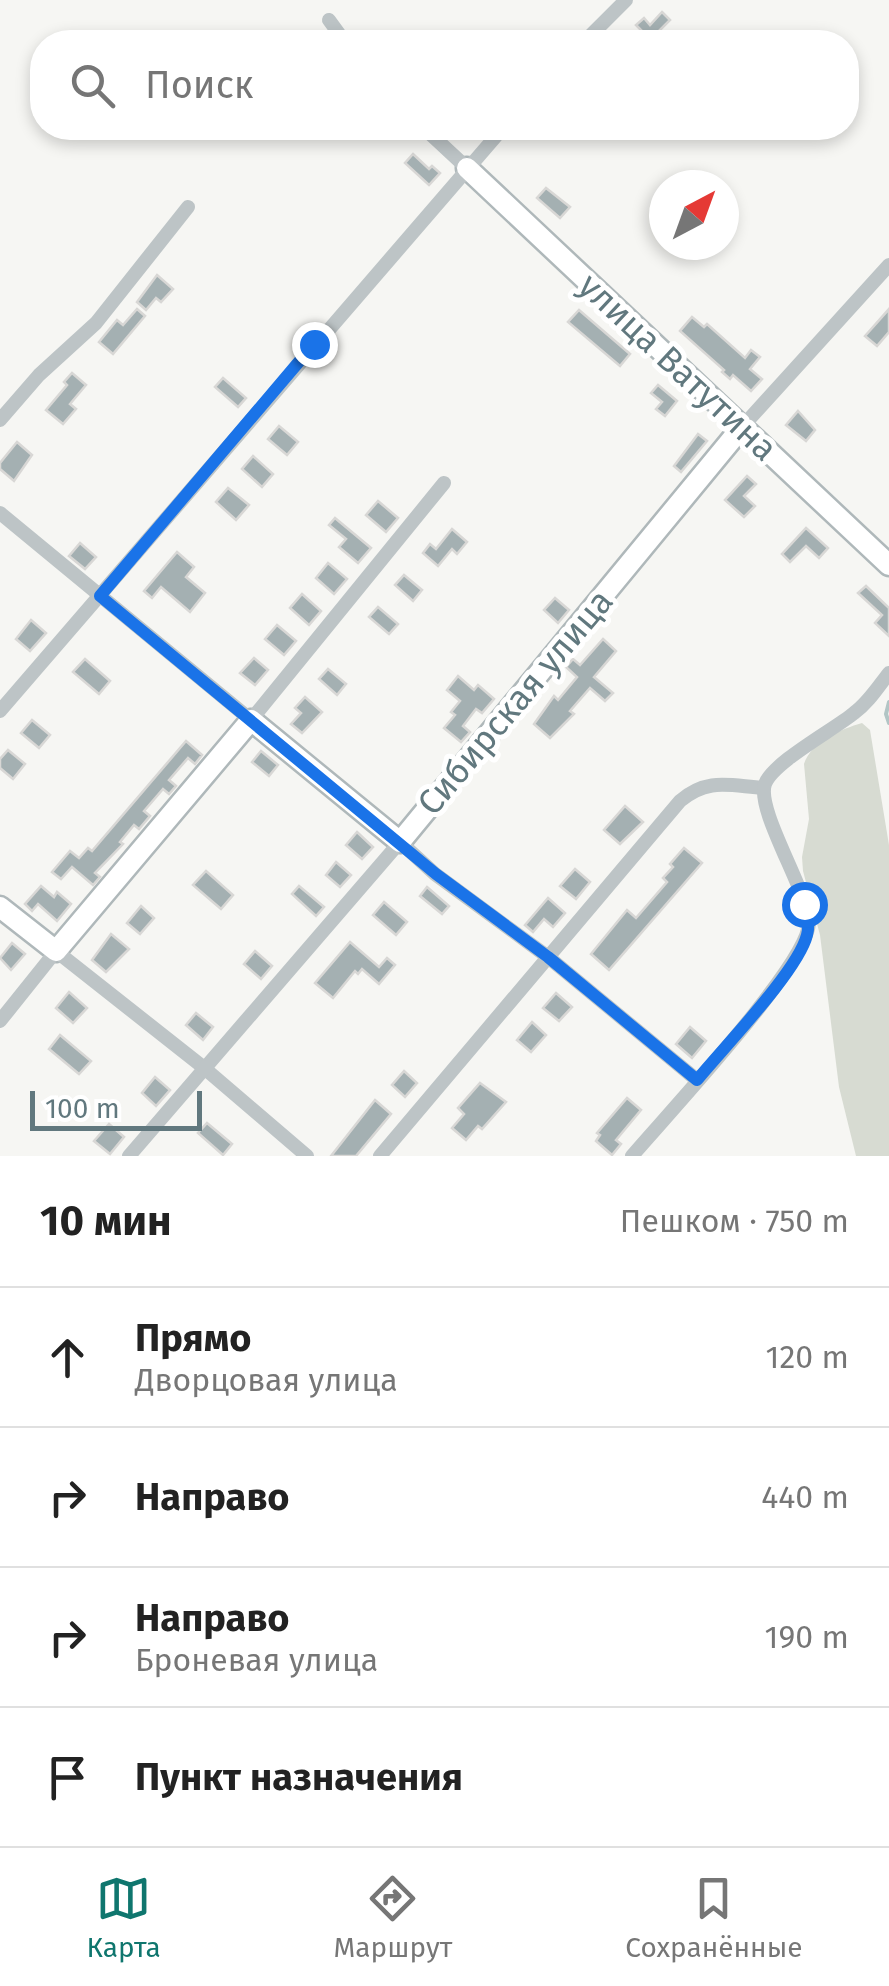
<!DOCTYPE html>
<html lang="ru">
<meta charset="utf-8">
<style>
body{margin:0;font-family:"Fira Sans",sans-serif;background:#f6f6f6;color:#222}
.compass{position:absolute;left:649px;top:170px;width:90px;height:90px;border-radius:50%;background:#fff;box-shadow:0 5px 15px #0003;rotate:41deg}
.scale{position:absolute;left:30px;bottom:25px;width:172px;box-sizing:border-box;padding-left:10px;border:5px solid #61787e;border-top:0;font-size:28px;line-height:35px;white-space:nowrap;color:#61787e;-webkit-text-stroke:8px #fff;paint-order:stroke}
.stop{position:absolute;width:30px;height:30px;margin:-22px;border:8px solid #1a73e8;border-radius:50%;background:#fff}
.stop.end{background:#1a73e8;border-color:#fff;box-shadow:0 2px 10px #0008}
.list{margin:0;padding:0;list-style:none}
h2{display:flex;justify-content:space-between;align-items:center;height:130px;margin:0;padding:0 40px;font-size:42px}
h2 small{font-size:32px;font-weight:400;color:#767676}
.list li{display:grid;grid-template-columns:65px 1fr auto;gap:30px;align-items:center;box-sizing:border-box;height:140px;padding:0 40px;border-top:2px solid #e0e0e0}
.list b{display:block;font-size:38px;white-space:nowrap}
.list p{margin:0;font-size:32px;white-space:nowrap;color:#767676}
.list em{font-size:32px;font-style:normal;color:#767676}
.icon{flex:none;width:55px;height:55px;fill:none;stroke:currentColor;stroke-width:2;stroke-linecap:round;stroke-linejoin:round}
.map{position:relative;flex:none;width:889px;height:1156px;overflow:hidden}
.search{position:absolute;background:#fff;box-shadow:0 5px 15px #0003;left:30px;right:30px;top:30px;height:110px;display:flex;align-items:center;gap:25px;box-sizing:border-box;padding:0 35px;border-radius:40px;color:#767676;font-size:38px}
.sheet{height:690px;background:#fff}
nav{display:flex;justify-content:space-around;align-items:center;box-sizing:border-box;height:140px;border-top:2px solid #e0e0e0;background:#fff;font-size:28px;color:#767676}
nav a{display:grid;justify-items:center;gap:5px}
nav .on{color:#0f766e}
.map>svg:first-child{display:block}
</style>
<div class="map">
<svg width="889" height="1156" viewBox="0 0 889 1156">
<rect width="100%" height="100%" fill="#f6f6f3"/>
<path fill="#d7dbd2" d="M 862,723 L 870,730 L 889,845 L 889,1156 L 856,1156 L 839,1087 L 820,935 L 803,871 L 802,857 L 809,819 L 804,764 C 811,742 841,729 862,723 Z"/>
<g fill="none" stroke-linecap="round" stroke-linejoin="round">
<path stroke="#b2c5c5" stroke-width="4" d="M 889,702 L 886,714 L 889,723"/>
</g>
<g fill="#a4b0b2" stroke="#d8d7d5" stroke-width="2.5">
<path d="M 662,12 L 670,20 L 648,42 L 633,42 L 643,32 L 636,25 L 644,18 L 650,25 Z"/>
<path d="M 413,154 L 429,169 L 432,166 L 440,173 L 429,185 L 405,163 Z"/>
<path d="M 546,188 L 570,207 L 560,218 L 537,198 Z"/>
<path d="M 157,275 L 173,289 L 161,302 L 156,298 L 146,310 L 137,302 Z"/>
<path d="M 137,309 L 145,316 L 113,354 L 99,342 L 117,320 L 123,325 Z"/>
<path d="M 889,309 L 889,332 L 877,346 L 865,336 Z"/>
<path d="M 579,310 L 630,354 L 620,366 L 568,322 Z"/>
<path d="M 692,317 L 704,327 L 707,324 L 745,358 L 751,350 L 760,357 L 750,369 L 762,379 L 751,391 L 733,375 L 730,379 L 722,372 L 724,370 L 680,331 Z"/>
<path d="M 72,373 L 86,385 L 70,404 L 76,409 L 63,424 L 46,410 L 67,385 L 64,382 Z"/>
<path d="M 223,378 L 246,398 L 238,407 L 215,387 Z"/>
<path d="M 658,385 L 677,401 L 665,416 L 656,409 L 662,402 L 651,393 Z"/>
<path d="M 798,411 L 815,430 L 806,441 L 786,425 Z"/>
<path d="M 279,426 L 298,442 L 287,455 L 268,439 Z"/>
<path d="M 698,434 L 707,441 L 681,472 L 674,466 Z"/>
<path d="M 17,442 L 32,455 L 14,481 L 0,469 L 0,463 Z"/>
<path d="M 253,456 L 273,474 L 262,487 L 242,469 Z"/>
<path d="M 747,476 L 756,484 L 744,496 L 755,506 L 744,517 L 725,500 Z"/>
<path d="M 228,488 L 249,505 L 236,520 L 216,502 Z"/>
<path d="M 378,501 L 398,518 L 386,532 L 366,515 Z"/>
<path d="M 335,518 L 371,548 L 358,563 L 339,547 L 346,539 L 329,525 Z"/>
<path d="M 806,528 L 828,548 L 819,558 L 806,546 L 790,562 L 782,554 Z"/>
<path d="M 452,529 L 467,542 L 457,554 L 452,549 L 438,566 L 423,553 L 430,544 L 436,549 Z"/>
<path d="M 80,543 L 96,557 L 85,569 L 69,556 Z"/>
<path d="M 177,552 L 194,567 L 186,577 L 205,593 L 190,612 L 161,587 L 152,598 L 144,591 Z"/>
<path d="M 328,563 L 347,579 L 334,594 L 316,578 Z"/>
<path d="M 404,575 L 422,590 L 413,601 L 395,585 Z"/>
<path d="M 866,586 L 889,608 L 889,636 L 875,623 L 882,615 L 858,593 Z"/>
<path d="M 302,594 L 321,611 L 309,625 L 290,608 Z"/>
<path d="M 555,598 L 569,610 L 558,623 L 544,610 Z"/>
<path d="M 378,607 L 398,624 L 389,634 L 369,617 Z"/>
<path d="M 31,620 L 46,633 L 30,651 L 16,639 Z"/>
<path d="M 277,625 L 296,641 L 284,655 L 265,639 Z"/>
<path d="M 603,639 L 616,651 L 594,677 L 613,693 L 605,701 L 590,688 L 570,711 L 574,714 L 550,738 L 534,724 L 554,696 L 558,700 L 577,677 L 566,667 L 573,659 L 580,665 Z"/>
<path d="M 254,658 L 268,670 L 255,685 L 240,673 Z"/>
<path d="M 85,659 L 110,681 L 99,694 L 73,672 Z"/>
<path d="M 328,669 L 346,684 L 337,695 L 319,679 Z"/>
<path d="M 458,676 L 474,690 L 478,685 L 494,699 L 482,713 L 476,709 L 463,726 L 470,732 L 461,742 L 444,728 L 455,715 L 451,712 L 460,701 L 447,690 Z"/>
<path d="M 305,697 L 322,712 L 302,733 L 291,724 L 301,713 L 295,708 Z"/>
<path d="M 32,720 L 50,735 L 39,748 L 21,733 Z"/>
<path d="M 186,741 L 202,755 L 195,764 L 188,758 L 169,780 L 176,786 L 169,794 L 163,789 L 144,811 L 150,816 L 139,829 L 134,825 L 120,842 L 123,844 L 95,873 L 100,877 L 93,885 L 72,867 L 61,879 L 52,872 L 70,851 L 79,858 L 88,848 L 92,851 Z"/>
<path d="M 8,750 L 25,764 L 13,779 L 0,768 L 0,759 Z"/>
<path d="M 261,751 L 278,765 L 269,776 L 252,762 Z"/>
<path d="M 625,806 L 643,822 L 620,844 L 604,830 Z"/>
<path d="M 357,832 L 373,847 L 362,859 L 346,845 Z"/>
<path d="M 684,848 L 702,863 L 609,970 L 591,954 L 627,910 L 636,918 L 667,882 L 663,878 L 673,867 L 670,864 Z"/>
<path d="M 336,862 L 351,875 L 340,887 L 326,875 Z"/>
<path d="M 575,869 L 590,882 L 576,899 L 560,886 Z"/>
<path d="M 206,871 L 233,895 L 221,909 L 193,885 Z"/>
<path d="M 41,886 L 54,897 L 57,892 L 71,904 L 57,921 L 38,904 L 32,911 L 25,904 Z"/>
<path d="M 299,886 L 324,907 L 316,916 L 292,894 Z"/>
<path d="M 427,887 L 449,906 L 442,914 L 420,896 Z"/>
<path d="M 548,898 L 565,913 L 553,927 L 544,919 L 533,932 L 525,925 Z"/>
<path d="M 384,902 L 407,922 L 396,935 L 373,915 Z"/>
<path d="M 141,906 L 154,918 L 140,934 L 127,923 Z"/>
<path d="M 111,934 L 129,949 L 106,972 L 92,960 Z"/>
<path d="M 350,942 L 379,967 L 387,958 L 395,965 L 379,984 L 362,969 L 358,974 L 355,971 L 333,998 L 315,983 Z"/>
<path d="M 12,943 L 25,954 L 11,970 L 0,958 Z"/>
<path d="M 255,951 L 272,966 L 261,979 L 244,964 Z"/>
<path d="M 69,992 L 87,1008 L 73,1023 L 56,1008 Z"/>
<path d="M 556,993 L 572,1007 L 559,1021 L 543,1008 Z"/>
<path d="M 196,1013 L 213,1027 L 203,1040 L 186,1025 Z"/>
<path d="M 532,1022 L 546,1035 L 531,1052 L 517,1040 Z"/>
<path d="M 690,1027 L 706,1041 L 692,1058 L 676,1044 Z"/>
<path d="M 60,1035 L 91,1061 L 79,1074 L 49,1049 Z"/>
<path d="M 404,1071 L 417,1083 L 405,1097 L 392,1085 Z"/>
<path d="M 155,1077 L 170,1090 L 156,1106 L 142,1093 Z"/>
<path d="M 480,1083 L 506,1102 L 482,1129 L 478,1126 L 466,1140 L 452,1128 L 464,1114 L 458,1108 Z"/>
<path d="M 627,1098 L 641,1110 L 616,1140 L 621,1144 L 612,1155 L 596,1141 L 600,1135 L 597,1133 Z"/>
<path d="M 375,1100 L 391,1114 L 356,1156 L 331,1156 Z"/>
<path d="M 207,1123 L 232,1144 L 223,1155 L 198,1133 Z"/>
<path d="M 109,1124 L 124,1137 L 110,1154 L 94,1141 Z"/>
</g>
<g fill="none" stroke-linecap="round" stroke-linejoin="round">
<g stroke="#afb8ba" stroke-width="25">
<g id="secondary">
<path d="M 467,168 L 889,565"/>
<path d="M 0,907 L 56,951 L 251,720 L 400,842 L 742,427"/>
</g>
</g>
<g stroke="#bdc4c6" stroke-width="14">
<path d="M 329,20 L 345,42"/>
<path d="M 584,42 L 626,0"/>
<path d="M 424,128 L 467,168"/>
<path d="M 0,420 L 39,375 L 96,323 L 188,207"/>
<path d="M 742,427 L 889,265"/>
<path d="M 0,513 L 251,720 L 444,483"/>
<path d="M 0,711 L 503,128"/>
<path d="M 0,1021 L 56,951 L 203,1067 L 307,1156"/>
<path d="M 129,1156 L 400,842 L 435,874 L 548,957 L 697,1080"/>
<path d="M 380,1156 L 680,801 C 708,777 730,786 764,788"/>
<path d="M 632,1156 C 664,1118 812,961 809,921 C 806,888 756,810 765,784 C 773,762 835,729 854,713 C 868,703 878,687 889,673"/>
</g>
<use href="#secondary" stroke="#fff" stroke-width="20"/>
</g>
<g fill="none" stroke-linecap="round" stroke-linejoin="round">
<path stroke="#1a73e8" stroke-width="12" d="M 314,344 L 100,596 L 436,874 L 548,957 L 697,1080 C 723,1048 798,971 807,935 C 810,924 807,914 804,904"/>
</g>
<g text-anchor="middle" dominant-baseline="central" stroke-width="10" stroke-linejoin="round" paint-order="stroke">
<g font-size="35" fill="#61787e" stroke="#fff">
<text transform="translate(678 367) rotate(43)">улица Ватутина</text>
<text transform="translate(515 702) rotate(-50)">Сибирская улица</text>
</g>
</g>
</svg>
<svg class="compass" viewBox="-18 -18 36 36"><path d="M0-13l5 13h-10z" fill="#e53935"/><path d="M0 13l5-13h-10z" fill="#767676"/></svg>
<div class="scale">100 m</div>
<div class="stop" style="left:804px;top:904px"></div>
<div class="stop end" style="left:314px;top:344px"></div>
<div class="search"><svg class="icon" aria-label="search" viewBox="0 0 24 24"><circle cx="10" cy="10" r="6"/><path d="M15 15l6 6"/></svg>Поиск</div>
</div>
<section class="sheet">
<h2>10 мин<small>Пешком · 750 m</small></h2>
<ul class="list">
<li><svg class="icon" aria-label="ahead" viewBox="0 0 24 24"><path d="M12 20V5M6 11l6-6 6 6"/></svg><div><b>Прямо</b><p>Дворцовая улица</p></div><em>120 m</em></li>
<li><svg class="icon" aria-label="right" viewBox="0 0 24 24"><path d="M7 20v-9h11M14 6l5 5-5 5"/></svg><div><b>Направо</b></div><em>440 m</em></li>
<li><svg class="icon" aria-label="right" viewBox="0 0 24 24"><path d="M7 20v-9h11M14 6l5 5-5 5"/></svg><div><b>Направо</b><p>Броневая улица</p></div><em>190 m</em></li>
<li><svg class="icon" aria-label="arrive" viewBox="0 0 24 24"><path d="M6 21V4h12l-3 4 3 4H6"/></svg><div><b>Пункт назначения</b></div></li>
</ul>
</section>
<nav>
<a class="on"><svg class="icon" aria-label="map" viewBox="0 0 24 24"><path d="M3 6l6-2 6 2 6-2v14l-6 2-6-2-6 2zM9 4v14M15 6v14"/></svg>Карта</a>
<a><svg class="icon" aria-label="directions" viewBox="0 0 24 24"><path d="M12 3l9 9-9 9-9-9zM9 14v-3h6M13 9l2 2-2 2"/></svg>Маршрут</a>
<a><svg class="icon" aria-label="saved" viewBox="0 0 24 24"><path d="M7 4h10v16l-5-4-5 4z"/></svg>Сохранённые</a>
</nav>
